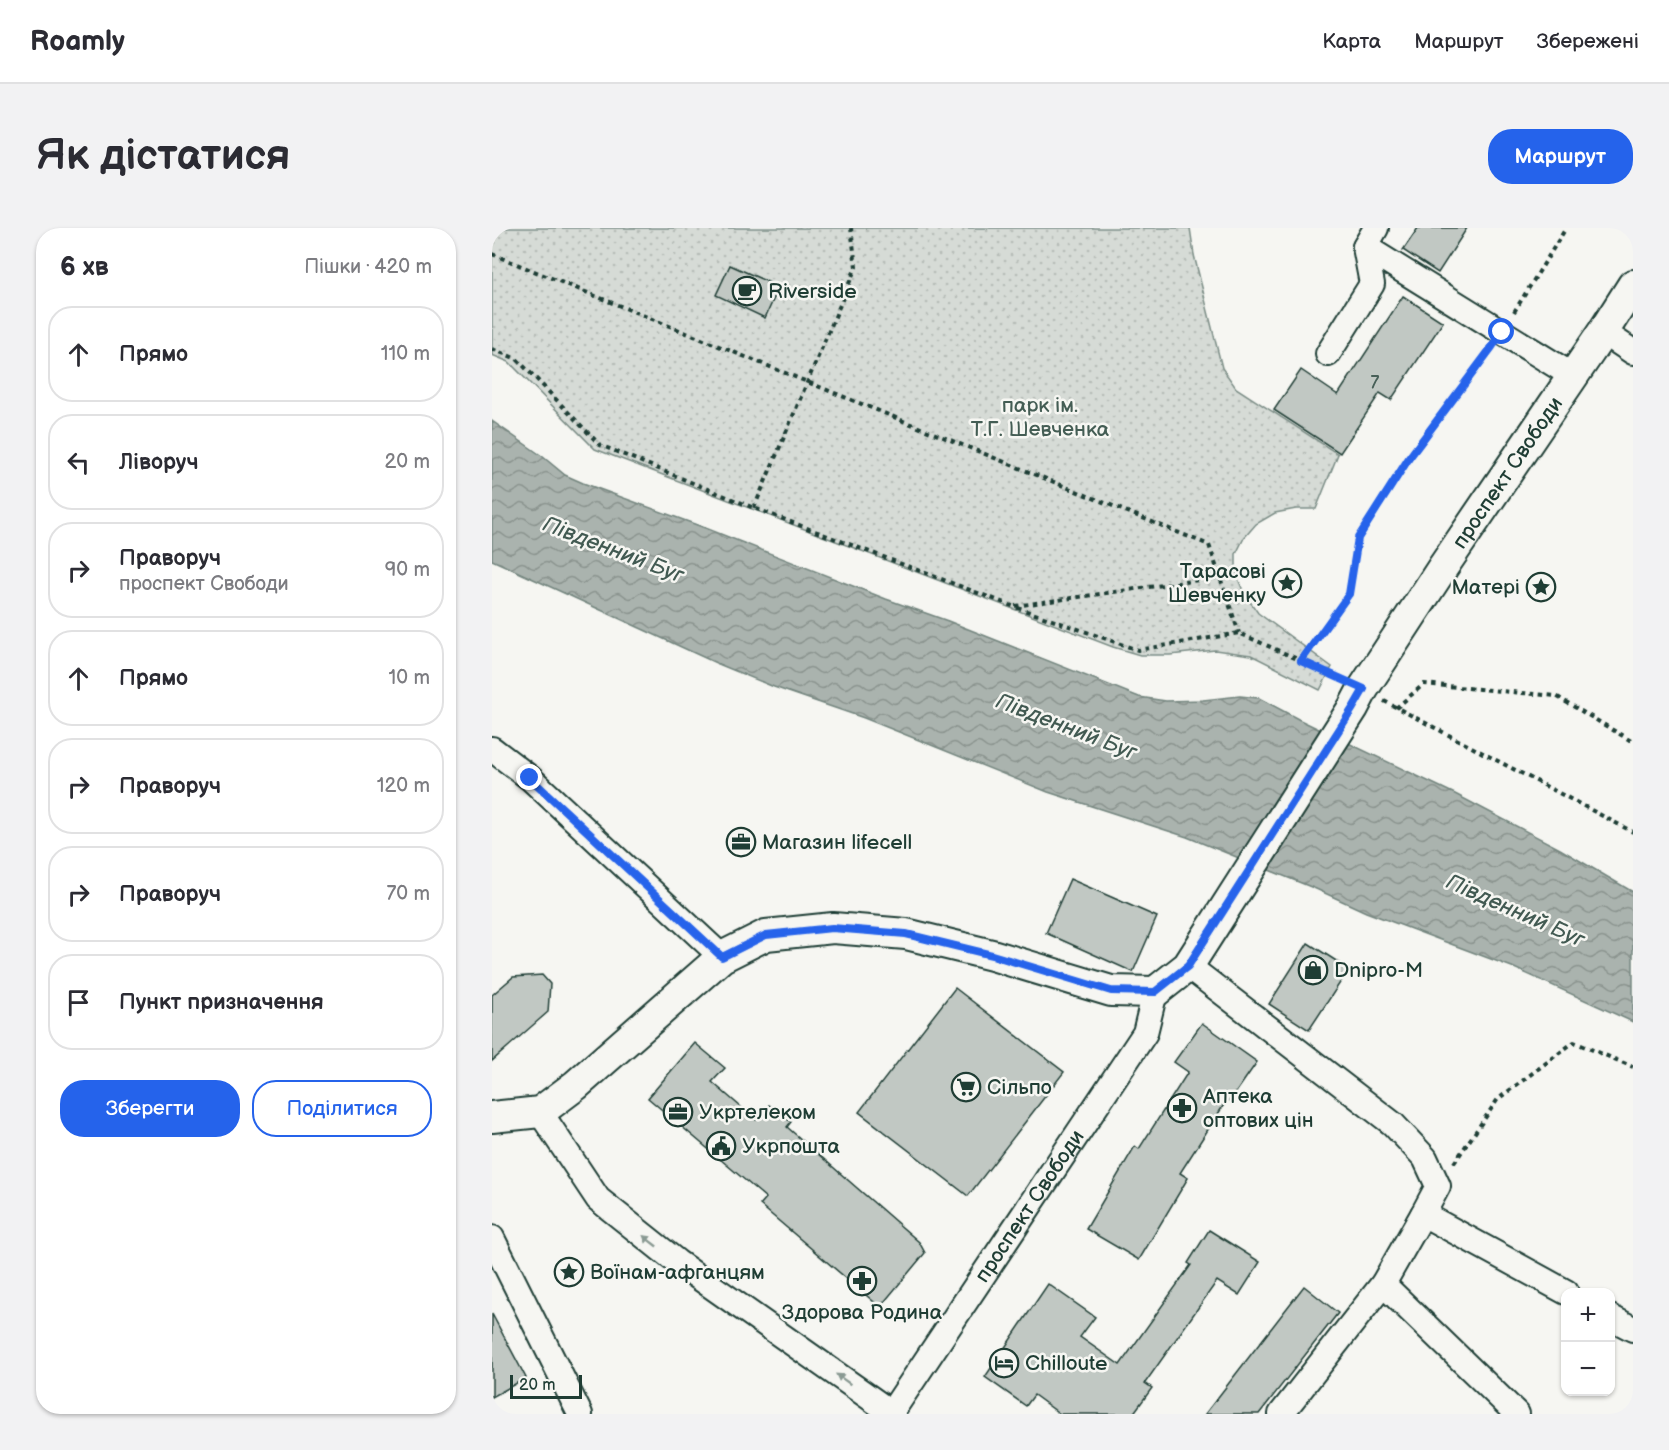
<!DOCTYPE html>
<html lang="uk">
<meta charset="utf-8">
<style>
body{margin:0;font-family:"Balsamiq Sans",sans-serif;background:#f2f2f3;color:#2b2b33}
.controls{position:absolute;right:18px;bottom:18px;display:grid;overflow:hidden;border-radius:12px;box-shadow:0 2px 4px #0004}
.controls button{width:54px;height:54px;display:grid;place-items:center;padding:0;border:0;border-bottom:2px solid #e1e1e2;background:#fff;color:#2b2b33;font:30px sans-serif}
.scale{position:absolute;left:18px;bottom:15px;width:72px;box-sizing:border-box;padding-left:6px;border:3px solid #1f3d34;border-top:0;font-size:16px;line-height:21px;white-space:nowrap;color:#1f3d34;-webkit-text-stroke:4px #f6f6f2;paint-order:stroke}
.stop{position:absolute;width:18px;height:18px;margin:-14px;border:4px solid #2563eb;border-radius:50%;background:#fff}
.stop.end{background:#2563eb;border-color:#fff;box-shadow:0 2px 6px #0008}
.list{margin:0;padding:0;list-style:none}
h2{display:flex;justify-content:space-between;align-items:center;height:78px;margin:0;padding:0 24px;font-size:26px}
h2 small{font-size:20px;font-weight:400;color:#7c7c81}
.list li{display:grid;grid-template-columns:39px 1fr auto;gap:18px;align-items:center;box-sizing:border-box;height:96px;margin:0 12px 12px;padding:0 12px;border:2px solid #e1e1e2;border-radius:24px}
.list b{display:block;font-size:22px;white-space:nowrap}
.list p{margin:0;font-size:20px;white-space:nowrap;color:#7c7c81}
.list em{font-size:20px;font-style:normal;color:#7c7c81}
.actions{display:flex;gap:12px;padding:18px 24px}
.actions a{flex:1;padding:14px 0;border:2px solid #2563eb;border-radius:24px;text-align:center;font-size:21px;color:#2563eb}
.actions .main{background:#2563eb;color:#fff}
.icon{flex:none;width:33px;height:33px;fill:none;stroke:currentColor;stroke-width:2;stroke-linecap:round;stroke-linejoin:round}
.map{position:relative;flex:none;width:1141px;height:1186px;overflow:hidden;border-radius:24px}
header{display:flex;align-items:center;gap:36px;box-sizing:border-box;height:84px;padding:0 30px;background:#fff;border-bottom:2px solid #e1e1e2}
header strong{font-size:28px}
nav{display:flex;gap:33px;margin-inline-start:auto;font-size:21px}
.intro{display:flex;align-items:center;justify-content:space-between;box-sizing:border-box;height:144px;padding:0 36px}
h1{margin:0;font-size:42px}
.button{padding:15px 27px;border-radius:24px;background:#2563eb;color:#fff;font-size:21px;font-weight:700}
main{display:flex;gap:36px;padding:0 36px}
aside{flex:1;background:#fff;border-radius:24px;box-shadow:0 2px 4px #0004}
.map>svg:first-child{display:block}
</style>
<header>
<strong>Roamly</strong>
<nav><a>Карта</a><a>Маршрут</a><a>Збережені</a></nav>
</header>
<div class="intro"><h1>Як дістатися</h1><a class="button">Маршрут</a></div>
<main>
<aside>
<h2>6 хв<small>Пішки · 420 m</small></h2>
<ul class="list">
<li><svg class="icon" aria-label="ahead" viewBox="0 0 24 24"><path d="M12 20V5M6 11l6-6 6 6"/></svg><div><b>Прямо</b></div><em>110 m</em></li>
<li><svg class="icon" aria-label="left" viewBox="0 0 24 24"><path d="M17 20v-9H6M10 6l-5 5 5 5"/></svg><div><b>Ліворуч</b></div><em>20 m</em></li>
<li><svg class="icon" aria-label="right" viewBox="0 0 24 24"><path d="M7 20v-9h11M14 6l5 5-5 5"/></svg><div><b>Праворуч</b><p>проспект Свободи</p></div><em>90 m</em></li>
<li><svg class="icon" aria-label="ahead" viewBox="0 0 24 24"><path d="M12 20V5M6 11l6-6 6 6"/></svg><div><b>Прямо</b></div><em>10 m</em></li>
<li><svg class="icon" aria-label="right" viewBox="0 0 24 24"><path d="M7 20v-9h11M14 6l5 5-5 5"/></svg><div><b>Праворуч</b></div><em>120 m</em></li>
<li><svg class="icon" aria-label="right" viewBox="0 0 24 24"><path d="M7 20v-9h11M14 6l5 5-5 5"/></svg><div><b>Праворуч</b></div><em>70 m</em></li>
<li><svg class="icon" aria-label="arrive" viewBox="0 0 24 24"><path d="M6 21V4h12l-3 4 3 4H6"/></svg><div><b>Пункт призначення</b></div></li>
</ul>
<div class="actions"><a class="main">Зберегти</a><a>Поділитися</a></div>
</aside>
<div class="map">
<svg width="1141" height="1186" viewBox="0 0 1141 1186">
<defs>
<pattern id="park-dots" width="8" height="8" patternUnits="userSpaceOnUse" patternTransform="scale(1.5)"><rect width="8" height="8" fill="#d6dbd6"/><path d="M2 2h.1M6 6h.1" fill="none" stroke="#b7bdb8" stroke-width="1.8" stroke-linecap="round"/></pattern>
<pattern id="water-waves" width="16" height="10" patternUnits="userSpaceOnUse" patternTransform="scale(1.5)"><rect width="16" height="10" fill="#aab3ae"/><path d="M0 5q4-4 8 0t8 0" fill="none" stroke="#8a938e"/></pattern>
</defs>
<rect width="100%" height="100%" fill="#f6f6f2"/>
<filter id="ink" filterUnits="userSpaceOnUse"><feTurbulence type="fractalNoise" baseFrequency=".0167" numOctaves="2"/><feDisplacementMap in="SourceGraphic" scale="12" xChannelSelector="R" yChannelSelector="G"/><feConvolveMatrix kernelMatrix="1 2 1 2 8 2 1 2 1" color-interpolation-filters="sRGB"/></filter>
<g filter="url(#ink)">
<path fill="url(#park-dots)" stroke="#7a8c85" stroke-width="1.5" d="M 0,0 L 698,0 L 702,27 L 730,140 L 744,160 L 846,226 L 824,281 L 804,281 L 783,285 L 764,296 L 752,310 L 744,326 L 744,346 L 752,365 L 766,385 L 840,439 L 828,462 L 759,427 L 723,422 L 678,427 L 648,427 L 621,419 L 103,221 L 17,134 L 0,127 Z"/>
<path fill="url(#water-waves)" stroke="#72847d" stroke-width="1.5" d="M 0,193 L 50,228 L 73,247 L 91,255 L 216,301 L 394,371 L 456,393 L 647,469 L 674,473 L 711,472 L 748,468 L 767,470 L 808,492 L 963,566 L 1068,621 L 1141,664 L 1141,794 L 1020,739 L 874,684 L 824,661 L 695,609 L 556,564 L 372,490 L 282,459 L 224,435 L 0,332 Z"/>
<g fill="#c1c8c3" stroke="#1f3d34" stroke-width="1.5">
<path d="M 926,0 L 975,0 L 946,45 L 911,22 Z"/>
<path d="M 238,37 L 287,59 L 273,90 L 224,67 Z"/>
<path d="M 911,68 L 951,94 L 899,172 L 888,165 L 848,225 L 782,182 L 809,142 L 846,167 Z"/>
<path d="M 578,651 L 665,689 L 641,744 L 554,705 Z"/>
<path d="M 816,715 L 857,741 L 817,802 L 777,776 Z"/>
<path d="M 50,747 L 58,756 L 56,784 L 0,833 L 0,767 L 21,749 Z"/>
<path d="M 463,760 L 572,844 L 476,968 L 367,884 Z"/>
<path d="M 710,795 L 765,834 L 738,873 L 735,872 L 688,945 L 696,950 L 647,1032 L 594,1001 L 643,918 L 647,921 L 696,844 L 682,834 Z"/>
<path d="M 203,815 L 233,840 L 220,854 L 264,892 L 277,877 L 299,894 L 295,899 L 427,1014 L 433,1025 L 388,1079 L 268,977 L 274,970 L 156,870 Z"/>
<path d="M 717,1002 L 768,1034 L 747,1067 L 725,1053 L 653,1155 L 660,1160 L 641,1186 L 568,1186 L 542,1167 L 534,1178 L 493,1149 L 556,1056 L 603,1089 L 588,1109 L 628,1137 L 699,1037 L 696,1035 Z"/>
<path d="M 812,1058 L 846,1085 L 767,1186 L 713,1186 Z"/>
<path d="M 0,1086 L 34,1150 L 0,1169 Z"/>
</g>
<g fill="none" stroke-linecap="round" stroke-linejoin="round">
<g stroke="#1f3d34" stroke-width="28">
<g id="minor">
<path d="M 873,19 L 1081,148"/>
<path d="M 1111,104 L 1141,124"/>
<path d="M 836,126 L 880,56 L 873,19 L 884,0"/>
<path d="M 0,521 L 38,550 L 230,729"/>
<path d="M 696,738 L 901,896 L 933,930 L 946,958 L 931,986 L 891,1056 L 789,1186"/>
<path d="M 48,884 L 106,971 L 185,1034 L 401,1186"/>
<path d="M 931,986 L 1074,1064"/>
<path d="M 0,1010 L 88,1186"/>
<path d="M 891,1056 L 1025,1186"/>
<path d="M 1118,1089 L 1141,1101"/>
<path id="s1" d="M 399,1185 L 653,805 L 663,764"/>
</g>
</g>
<g stroke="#1f3d34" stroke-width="34">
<g id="major">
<path id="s2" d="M 0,889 L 48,884 L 84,857 L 230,729 L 274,707 L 341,700 L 414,706 L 500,727 L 619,763 L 663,764 L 696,738 L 861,480 L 871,461 L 951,339 L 1111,104 L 1141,57"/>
</g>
</g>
<g stroke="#1f3d34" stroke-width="4" stroke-dasharray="4.5 4.5" stroke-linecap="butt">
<path d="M 0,26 L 717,317 L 747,405"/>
<path d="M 1022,84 L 1074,0"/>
<path d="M 0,121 L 25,131 L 108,217 L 262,280 L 523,379 L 646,422 L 747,405 L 848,450"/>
<path d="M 262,280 L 364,39 L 359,0"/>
<path d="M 523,378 L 728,349"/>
<path d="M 809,433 L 857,366 L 866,311 L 917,230 L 997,123"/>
<path d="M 892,473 L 1141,604"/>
<path d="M 904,480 L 932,456 L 1064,468 L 1141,514"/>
<path d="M 962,935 L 1006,871 L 1082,814 L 1141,839"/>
</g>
<use href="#minor" stroke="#f6f6f2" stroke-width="24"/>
<use href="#major" stroke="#f6f6f2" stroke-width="30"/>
</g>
<defs><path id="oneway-solid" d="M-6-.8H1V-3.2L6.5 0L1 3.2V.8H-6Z" transform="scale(1.5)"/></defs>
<g fill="#8a9a93">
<use href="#oneway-solid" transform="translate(158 1013) rotate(-142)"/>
<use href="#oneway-solid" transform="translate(351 1151) rotate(-145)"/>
</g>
</g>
<g fill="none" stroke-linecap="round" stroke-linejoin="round" filter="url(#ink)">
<path stroke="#2563eb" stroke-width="8" d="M 38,550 L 230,729 L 274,707 L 340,700 L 414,706 L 500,727 L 619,763 L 663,764 L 696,738 L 861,480 L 872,461 L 809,433 L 857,366 L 866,310 L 917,230 L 1000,119 L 1010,104"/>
</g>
<defs>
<g id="cafe-ring" transform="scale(1.5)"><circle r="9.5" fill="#f6f6f2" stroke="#1f3d34" stroke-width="1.5"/><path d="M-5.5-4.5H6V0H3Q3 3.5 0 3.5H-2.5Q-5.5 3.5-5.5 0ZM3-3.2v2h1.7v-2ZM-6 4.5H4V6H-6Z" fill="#1f3d34"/></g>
<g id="sight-ring" transform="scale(1.5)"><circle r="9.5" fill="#f6f6f2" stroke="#1f3d34" stroke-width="1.5"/><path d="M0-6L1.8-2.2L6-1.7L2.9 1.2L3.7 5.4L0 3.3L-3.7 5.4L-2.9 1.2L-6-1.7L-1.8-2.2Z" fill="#1f3d34"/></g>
<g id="office-ring" transform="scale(1.5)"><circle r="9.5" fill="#f6f6f2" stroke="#1f3d34" stroke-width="1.5"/><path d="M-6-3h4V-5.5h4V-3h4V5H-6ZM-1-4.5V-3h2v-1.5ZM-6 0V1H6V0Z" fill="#1f3d34"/></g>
<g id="shop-ring" transform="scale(1.5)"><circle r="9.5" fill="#f6f6f2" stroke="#1f3d34" stroke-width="1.5"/><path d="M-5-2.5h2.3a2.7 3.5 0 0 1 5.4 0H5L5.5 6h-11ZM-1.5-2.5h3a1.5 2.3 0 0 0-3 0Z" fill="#1f3d34"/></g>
<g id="supermarket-ring" transform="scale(1.5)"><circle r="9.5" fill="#f6f6f2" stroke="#1f3d34" stroke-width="1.5"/><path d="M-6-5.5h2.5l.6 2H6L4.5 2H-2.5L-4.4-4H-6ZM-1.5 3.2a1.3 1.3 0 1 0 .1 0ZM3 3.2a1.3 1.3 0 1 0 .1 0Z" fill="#1f3d34"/></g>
<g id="pharmacy-ring" transform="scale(1.5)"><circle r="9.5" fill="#f6f6f2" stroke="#1f3d34" stroke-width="1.5"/><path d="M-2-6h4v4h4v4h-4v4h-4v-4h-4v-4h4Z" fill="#1f3d34"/></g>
<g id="civic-ring" transform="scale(1.5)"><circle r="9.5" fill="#f6f6f2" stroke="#1f3d34" stroke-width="1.5"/><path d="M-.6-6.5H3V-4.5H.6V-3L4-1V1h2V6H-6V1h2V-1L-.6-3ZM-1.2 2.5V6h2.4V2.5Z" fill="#1f3d34"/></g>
<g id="hotel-ring" transform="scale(1.5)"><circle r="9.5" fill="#f6f6f2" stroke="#1f3d34" stroke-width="1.5"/><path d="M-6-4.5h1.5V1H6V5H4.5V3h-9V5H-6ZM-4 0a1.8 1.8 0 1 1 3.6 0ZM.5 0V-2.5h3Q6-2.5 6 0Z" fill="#1f3d34"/></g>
</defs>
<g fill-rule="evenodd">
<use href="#cafe-ring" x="255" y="63"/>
<use href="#sight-ring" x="795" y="355"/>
<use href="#sight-ring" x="1049" y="359"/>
<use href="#office-ring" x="249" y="614"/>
<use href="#shop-ring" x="821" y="742"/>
<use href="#supermarket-ring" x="474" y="859"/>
<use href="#pharmacy-ring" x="690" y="880"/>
<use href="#office-ring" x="186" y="884"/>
<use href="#civic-ring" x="229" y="918"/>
<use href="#sight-ring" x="77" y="1044"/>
<use href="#pharmacy-ring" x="370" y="1053"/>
<use href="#hotel-ring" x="512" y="1135"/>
</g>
<g text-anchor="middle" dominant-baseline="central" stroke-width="5" stroke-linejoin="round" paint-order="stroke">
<g font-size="18" fill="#486058">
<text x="883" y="154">7</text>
</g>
<g font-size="21" fill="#1f3d34" stroke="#f6f6f2" text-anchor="start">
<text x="276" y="63">Riverside</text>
<text x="774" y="343" text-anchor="end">Тарасові<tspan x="774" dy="24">Шевченку</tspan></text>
<text x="1028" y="359" text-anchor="end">Матері</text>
<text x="270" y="614">Магазин lifecell</text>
<text x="842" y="742">Dnipro-M</text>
<text x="495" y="859">Сільпо</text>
<text x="711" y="868">Аптека<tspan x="711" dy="24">оптових цін</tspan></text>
<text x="207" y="884">Укртелеком</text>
<text x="250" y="918">Укрпошта</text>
<text x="98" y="1044">Воїнам-афганцям</text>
<text x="370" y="1084" text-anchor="middle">Здорова Родина</text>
<text x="533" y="1135">Chilloute</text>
</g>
<g font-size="21" fill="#445d54" stroke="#f6f6f2">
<text x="548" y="177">парк ім.<tspan x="548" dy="24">Т.Г. Шевченка</tspan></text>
</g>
<g font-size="21" fill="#1f3d34" stroke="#f6f6f2">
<text stroke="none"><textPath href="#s2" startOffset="1364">проспект Свободи</textPath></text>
<text stroke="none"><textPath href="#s1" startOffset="249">проспект Свободи</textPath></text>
</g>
<g font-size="22" font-style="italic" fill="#425a52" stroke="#f6f6f2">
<text transform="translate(121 322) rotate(21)">Південний Буг</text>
<text transform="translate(574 499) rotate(21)">Південний Буг</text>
<text transform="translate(1023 683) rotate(24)">Південний Буг</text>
</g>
</g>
</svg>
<div class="controls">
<button>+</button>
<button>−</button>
</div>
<div class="scale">20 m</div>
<div class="stop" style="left:1010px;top:104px"></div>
<div class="stop end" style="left:38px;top:550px"></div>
</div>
</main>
